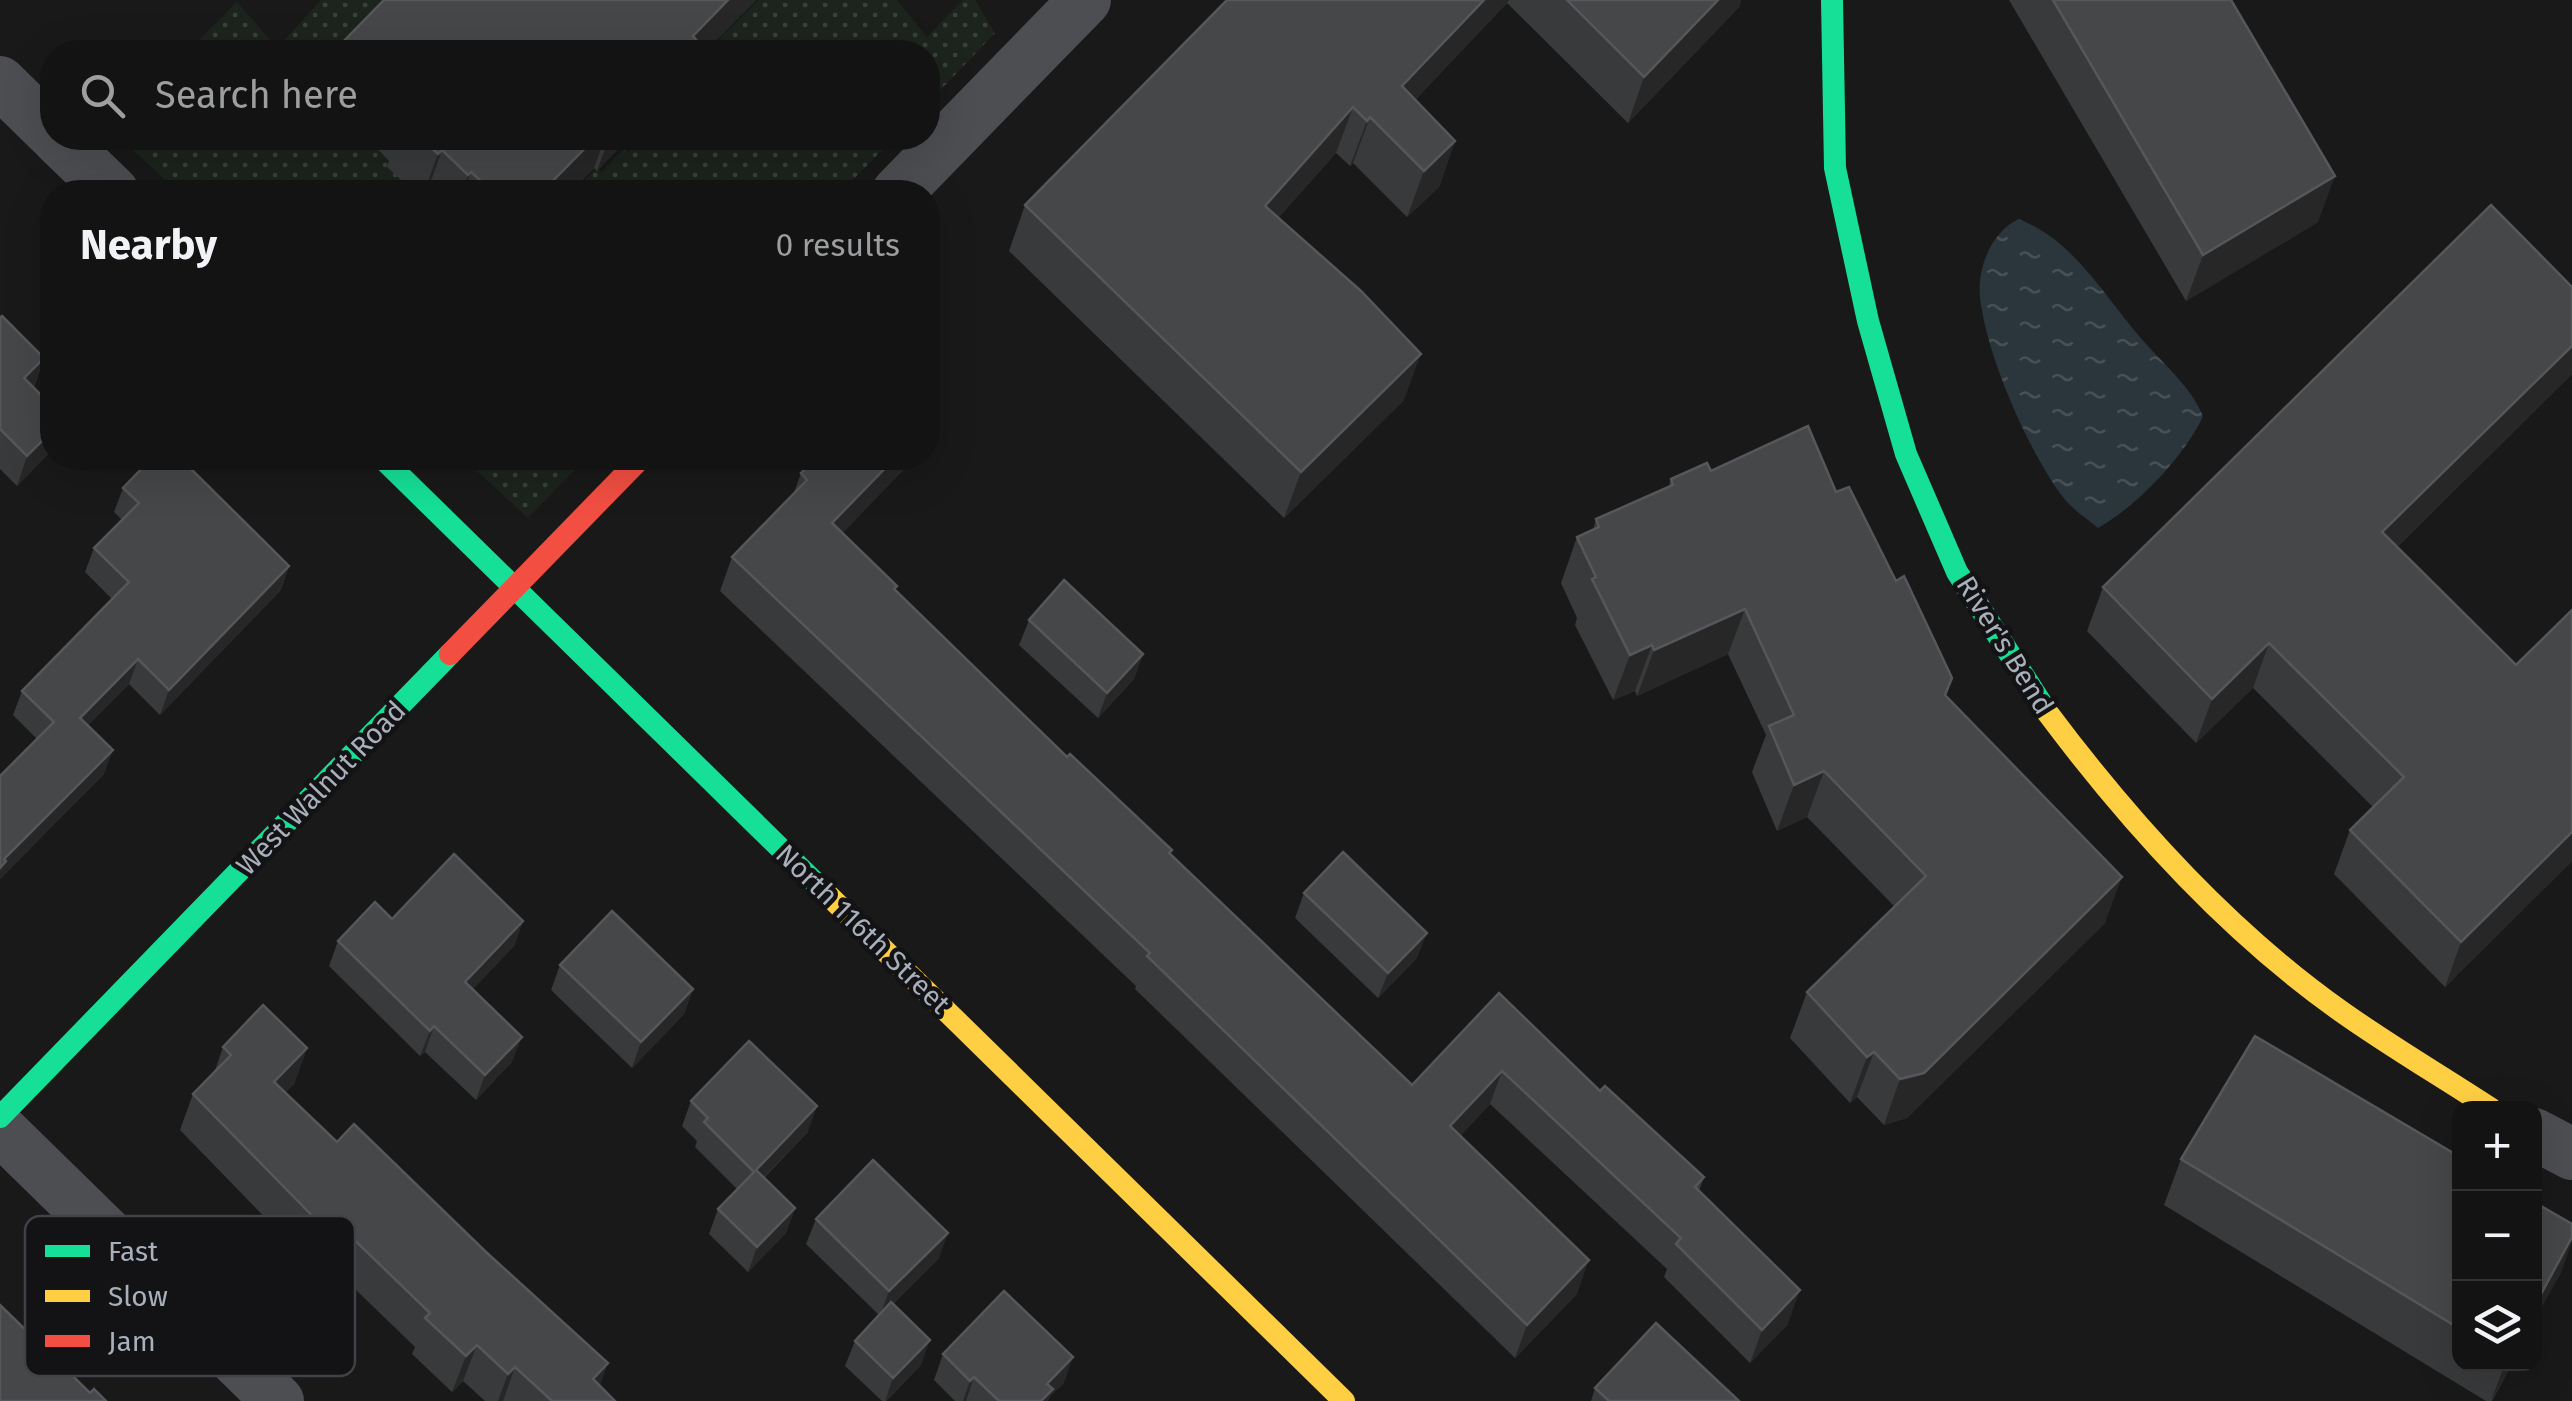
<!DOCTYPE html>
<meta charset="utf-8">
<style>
body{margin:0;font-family:"Fira Sans",sans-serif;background:#1c1c1c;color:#f1f3f6}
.controls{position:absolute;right:30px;bottom:30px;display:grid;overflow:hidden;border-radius:20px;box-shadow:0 10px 40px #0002}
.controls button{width:90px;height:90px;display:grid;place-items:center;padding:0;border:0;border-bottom:2px solid #323233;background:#131313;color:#f1f3f6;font:50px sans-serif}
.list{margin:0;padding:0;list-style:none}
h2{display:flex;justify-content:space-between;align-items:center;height:130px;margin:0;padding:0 40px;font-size:42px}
h2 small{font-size:32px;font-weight:400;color:#9d9ea0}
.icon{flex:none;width:55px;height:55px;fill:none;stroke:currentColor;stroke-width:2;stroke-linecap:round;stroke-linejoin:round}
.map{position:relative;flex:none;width:2572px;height:1401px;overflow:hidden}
.search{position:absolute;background:#131313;box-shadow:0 10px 40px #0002;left:40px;top:40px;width:900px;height:110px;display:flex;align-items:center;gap:25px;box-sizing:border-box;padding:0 35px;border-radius:40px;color:#9d9ea0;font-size:38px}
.panel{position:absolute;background:#131313;box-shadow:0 10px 40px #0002;left:40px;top:180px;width:900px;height:290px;border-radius:40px}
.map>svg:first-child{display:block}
</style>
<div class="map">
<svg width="2572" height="1401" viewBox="0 0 2572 1401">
<defs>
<pattern id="grass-dots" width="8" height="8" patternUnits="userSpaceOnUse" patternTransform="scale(2.5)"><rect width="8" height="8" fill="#1c241d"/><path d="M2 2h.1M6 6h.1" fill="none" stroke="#3a413c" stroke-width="1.8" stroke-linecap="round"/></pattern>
<pattern id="water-ripples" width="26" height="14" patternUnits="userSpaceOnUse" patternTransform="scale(2.5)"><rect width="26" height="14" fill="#2a353c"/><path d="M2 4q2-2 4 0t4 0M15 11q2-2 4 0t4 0" fill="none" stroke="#465056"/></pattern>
</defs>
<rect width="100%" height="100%" fill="#191919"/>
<g fill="url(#grass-dots)">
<path d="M 321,0 L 407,0 L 357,52 L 187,52 L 237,2 L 277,48 Z"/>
<path d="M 758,0 L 897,0 L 927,37 L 963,0 L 975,0 L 995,33 L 928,103 L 928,52 L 707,52 Z"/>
<path d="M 128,138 L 376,138 L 415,192 L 178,192 L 129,146 Z"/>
<path d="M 642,138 L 894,138 L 841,192 L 572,192 L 596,169 L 602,172 L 624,149 L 628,152 Z"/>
<path d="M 463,458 L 586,458 L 528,518 Z"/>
</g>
<path fill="url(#water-ripples)" d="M 2019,219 C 2075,242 2102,293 2140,337 C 2161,362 2190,385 2203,416 C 2185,456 2136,507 2098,528 C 2086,518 2072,509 2063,497 C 2028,451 1986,354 1980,297 C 1977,267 1992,231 2019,219 Z"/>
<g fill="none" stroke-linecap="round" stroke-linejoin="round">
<g stroke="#4c4e52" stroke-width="52">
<path d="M 0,82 L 52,133"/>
<path d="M 57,138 L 113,192"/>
<path d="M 898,192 L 1085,0"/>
<path d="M 0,1129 L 278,1401"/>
<path d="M 2534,1134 L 2572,1154"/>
</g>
<g stroke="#16e098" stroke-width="22">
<path d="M 1832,0 L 1835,168 L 1868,321 L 1906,454 L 1957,572 L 2047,712"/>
<path d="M 382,458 L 825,892"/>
<path d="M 0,1117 L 450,654"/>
</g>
<g stroke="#ffcf43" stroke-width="22">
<path d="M 2047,712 C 2130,823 2227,931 2342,1012 C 2390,1046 2441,1076 2490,1108"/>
<path d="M 825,892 L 1344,1401"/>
</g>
<path stroke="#f24e42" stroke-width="22" d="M 450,654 L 641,458"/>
</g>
<g fill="#393a3b">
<path d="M 384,0 L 756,0 L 705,52 L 338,52 L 341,44 Z"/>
<path d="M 1227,0 L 1741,0 L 1739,7 L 1628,123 L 1507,3 L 1415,100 L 1455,141 L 1439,187 L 1407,217 L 1353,163 L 1350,166 L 1336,153 L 1278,218 L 1404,400 L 1284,518 L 1009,251 L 1025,205 Z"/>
<path d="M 2009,0 L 2231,0 L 2318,222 L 2186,301 Z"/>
<path d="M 368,138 L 636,138 L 625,151 L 620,147 L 597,171 L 594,168 L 570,192 L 414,192 L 387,167 L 389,161 L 368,139 Z"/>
<path d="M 0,318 L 44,358 L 34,387 L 52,406 L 52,450 L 17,486 L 0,469 Z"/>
<path d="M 2572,374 L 2397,547 L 2516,665 L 2572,610 L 2572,861 L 2445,987 L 2334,874 L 2350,830 L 2373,807 L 2253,688 L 2196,743 L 2087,631 L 2103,587 Z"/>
<path d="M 908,465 L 842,533 L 897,586 L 895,591 L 1067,757 L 1172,850 L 1170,854 L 1412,1085 L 1499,993 L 1600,1091 L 1704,1177 L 1699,1191 L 1788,1324 L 1750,1363 L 1664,1277 L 1667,1269 L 1490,1104 L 1460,1136 L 1577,1294 L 1515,1358 L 1135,989 L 1136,986 L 720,591 L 732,557 L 793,495 L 801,473 Z"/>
<path d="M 1711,471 L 1836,492 L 1896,581 L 1952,678 L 1946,696 L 2105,923 L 1907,1118 L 1884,1125 L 1857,1097 L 1850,1103 L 1790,1038 L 1807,992 L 1895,907 L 1807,817 L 1777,831 L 1752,772 L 1766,735 L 1728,654 L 1637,696 L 1635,691 L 1613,700 L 1575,625 L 1577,618 L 1561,583 L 1577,537 L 1593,530 L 1596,519 L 1668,488 L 1671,479 Z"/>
<path d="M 123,488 L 289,566 L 281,590 L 160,715 L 129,684 L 88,725 L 104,774 L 0,879 L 0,776 L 37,739 L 13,715 L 22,691 L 112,599 L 85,572 L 94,548 L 122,520 L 114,512 Z"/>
<path d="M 1029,620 L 1143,654 L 1134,679 L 1098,718 L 1019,645 Z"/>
<path d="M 1304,893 L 1417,958 L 1378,998 L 1295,918 Z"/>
<path d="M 392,919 L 523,921 L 514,946 L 473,989 L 512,1062 L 476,1100 L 425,1052 L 420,1056 L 329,966 L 338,941 Z"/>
<path d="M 560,965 L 693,989 L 684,1014 L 632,1068 L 551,990 Z"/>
<path d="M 223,1047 L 307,1048 L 294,1084 L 285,1092 L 337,1142 L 615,1401 L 485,1401 L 463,1381 L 452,1392 L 412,1354 L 415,1347 L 327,1262 L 318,1272 L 180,1130 L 193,1094 L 214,1073 Z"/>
<path d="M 691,1101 L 808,1132 L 764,1178 L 795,1208 L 786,1233 L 748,1272 L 709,1234 L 718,1209 L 737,1189 L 695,1147 L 697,1141 L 682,1126 Z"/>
<path d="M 2460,1157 L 2460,1364 L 2512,1364 L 2492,1401 L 2486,1401 L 2164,1205 L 2181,1159 Z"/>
<path d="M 816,1219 L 939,1258 L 893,1304 L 921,1365 L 886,1401 L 882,1401 L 845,1366 L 855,1341 L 879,1315 L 806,1244 Z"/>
<path d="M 943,1354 L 1064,1383 L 1050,1396 L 1048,1401 L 955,1401 L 934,1380 Z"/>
<path d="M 1595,1388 L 1739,1401 L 1591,1401 Z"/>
</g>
<g fill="#272727">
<path d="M 728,0 L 756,0 L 705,52 L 687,52 L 693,36 Z"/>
<path d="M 1484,0 L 1509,0 L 1507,3 L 1385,132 L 1402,86 Z"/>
<path d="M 1718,0 L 1741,0 L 1739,7 L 1628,123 L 1644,77 Z"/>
<path d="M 1353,107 L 1336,153 L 1248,251 L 1265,206 Z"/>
<path d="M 1370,117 L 1353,163 L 1350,166 L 1367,121 Z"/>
<path d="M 595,138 L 605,138 L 594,168 L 570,192 L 542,192 Z"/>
<path d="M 609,138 L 624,138 L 620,147 L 597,171 Z"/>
<path d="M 629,138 L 636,138 L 625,151 Z"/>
<path d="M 1455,141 L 1439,187 L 1407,217 L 1424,171 Z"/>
<path d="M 442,150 L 427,192 L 424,192 L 438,154 Z"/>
<path d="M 471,172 L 464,192 L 462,192 L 468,175 Z"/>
<path d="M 2335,176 L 2318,222 L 2186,301 L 2203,255 Z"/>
<path d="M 2572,346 L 2572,374 L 2366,577 L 2382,532 Z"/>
<path d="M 1421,354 L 1404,400 L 1284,518 L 1301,472 Z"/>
<path d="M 44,358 L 33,388 L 24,378 Z"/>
<path d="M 52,431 L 52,450 L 17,486 L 27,456 Z"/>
<path d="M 895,458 L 911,458 L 908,465 L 820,557 L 832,523 Z"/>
<path d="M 289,566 L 281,590 L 160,715 L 169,690 Z"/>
<path d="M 1745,609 L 1728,654 L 1637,696 L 1654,650 Z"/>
<path d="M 2269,643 L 2253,688 L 2196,743 L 2212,699 Z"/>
<path d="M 1652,645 L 1635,691 L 1613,700 L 1630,655 Z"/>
<path d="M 1143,654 L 1134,679 L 1098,718 L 1107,693 Z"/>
<path d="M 138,659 L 129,684 L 71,742 L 80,718 Z"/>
<path d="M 113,750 L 104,774 L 0,879 L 0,868 L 4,859 Z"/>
<path d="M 1824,771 L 1807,817 L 1777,831 L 1794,785 Z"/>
<path d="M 2572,832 L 2572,861 L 2445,987 L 2461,942 Z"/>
<path d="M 2122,877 L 2105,923 L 1907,1118 L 1884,1125 L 1900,1079 Z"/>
<path d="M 523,921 L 514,946 L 456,1007 L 465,982 Z"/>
<path d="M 1427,933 L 1417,958 L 1378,998 L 1388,973 Z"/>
<path d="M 693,989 L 684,1014 L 632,1068 L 641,1042 Z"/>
<path d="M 434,1026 L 425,1052 L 420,1056 L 430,1031 Z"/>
<path d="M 522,1037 L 512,1062 L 476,1100 L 485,1075 Z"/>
<path d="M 307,1048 L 294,1084 L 261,1118 L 274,1082 Z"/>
<path d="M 1874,1052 L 1857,1097 L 1850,1103 L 1867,1057 Z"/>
<path d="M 1502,1071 L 1490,1104 L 1438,1159 L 1450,1126 Z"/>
<path d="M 817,1106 L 808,1132 L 746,1195 L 756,1170 Z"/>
<path d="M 795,1208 L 786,1233 L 748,1272 L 757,1247 Z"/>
<path d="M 340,1226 L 327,1262 L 318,1272 L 331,1235 Z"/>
<path d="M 948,1233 L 939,1258 L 880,1316 L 889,1291 Z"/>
<path d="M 2572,1237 L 2572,1241 L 2561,1273 L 2534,1321 L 2534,1307 Z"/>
<path d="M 1589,1260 L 1577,1294 L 1515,1358 L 1527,1325 Z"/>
<path d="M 1800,1290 L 1788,1324 L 1750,1363 L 1762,1330 Z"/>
<path d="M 930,1340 L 921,1365 L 885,1401 L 893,1378 Z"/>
<path d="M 477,1345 L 463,1381 L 452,1392 L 466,1356 Z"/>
<path d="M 1073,1357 L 1064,1383 L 1050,1396 L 1048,1401 L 1040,1401 L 1047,1384 Z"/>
<path d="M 608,1363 L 595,1399 L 593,1379 Z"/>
<path d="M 2505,1364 L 2512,1364 L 2491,1401 Z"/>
<path d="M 515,1367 L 503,1401 L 498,1401 L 508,1374 Z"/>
<path d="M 974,1377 L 966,1401 L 963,1401 L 970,1381 Z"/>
</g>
<g fill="#454748" stroke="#55575a" stroke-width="2.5">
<path d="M 384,0 L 728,0 L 693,36 L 697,41 L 687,52 L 349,52 L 341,44 Z"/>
<path d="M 1227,0 L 1484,0 L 1402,86 L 1455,141 L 1424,171 L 1370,117 L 1367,121 L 1353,107 L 1265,206 L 1361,291 L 1421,354 L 1301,472 L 1025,205 Z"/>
<path d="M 1567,0 L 1718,0 L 1644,77 Z"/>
<path d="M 2053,0 L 2231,0 L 2335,176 L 2203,255 Z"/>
<path d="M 421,138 L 595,138 L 542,192 L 493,192 L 471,172 L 468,175 L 442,150 L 438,154 Z"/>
<path d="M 2491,205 L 2572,287 L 2572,346 L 2382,532 L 2516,665 L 2572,610 L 2572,832 L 2461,942 L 2350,830 L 2404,777 L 2269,643 L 2212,699 L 2103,587 Z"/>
<path d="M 2,316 L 44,358 L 24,378 L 52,406 L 52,431 L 27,456 L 0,429 L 0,318 Z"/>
<path d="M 1808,426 L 1836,492 L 1849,487 L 1896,581 L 1904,576 L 1952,678 L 1945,695 L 2122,877 L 1924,1073 L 1900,1079 L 1874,1052 L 1867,1057 L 1807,992 L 1926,876 L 1824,771 L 1794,785 L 1769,726 L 1794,715 L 1745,609 L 1654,650 L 1652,645 L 1630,655 L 1592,579 L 1596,577 L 1577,537 L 1599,527 L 1596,519 L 1673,485 L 1671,479 L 1707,463 L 1711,471 Z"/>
<path d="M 152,458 L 180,458 L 289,566 L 169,690 L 138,659 L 80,718 L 113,750 L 4,859 L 6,861 L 0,868 L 0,776 L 54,722 L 22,691 L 129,582 L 94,548 L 139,503 L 123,488 Z"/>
<path d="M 816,458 L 895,458 L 832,523 L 897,586 L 894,589 L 1067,757 L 1070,754 L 1172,850 L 1169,853 L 1412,1085 L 1499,993 L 1600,1091 L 1605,1086 L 1704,1177 L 1695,1187 L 1800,1290 L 1762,1330 L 1676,1244 L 1681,1238 L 1502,1071 L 1450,1126 L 1589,1260 L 1527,1325 L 1147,956 L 1150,953 L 732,557 L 807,480 L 801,473 Z"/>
<path d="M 1064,580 L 1143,654 L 1107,693 L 1029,620 Z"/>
<path d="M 1343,852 L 1427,933 L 1388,973 L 1304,893 Z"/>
<path d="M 454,854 L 523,921 L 465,982 L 522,1037 L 485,1075 L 434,1026 L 430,1031 L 338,941 L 375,902 L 392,919 Z"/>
<path d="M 612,911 L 693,989 L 641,1042 L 560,965 Z"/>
<path d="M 263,1005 L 307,1048 L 274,1082 L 337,1142 L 354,1124 L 486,1252 L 608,1363 L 593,1379 L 615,1401 L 552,1401 L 515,1367 L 508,1374 L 477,1345 L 466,1356 L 425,1318 L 430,1313 L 340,1226 L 331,1235 L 193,1094 L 231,1055 L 223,1047 Z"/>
<path d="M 2255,1036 L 2460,1157 L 2460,1329 L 2181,1159 Z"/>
<path d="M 749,1041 L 817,1106 L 756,1170 L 795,1208 L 757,1247 L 718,1209 L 754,1172 L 704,1122 L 708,1118 L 691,1101 Z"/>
<path d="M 873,1160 L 948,1233 L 889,1291 L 816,1219 Z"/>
<path d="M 2534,1202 L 2572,1224 L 2572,1237 L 2534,1307 Z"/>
<path d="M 1004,1291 L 1073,1357 L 1047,1384 L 1053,1389 L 1041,1401 L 999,1401 L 974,1377 L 970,1381 L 943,1354 Z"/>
<path d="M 891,1302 L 930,1340 L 893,1378 L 855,1341 Z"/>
<path d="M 0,1305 L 90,1393 L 94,1389 L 106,1401 L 0,1401 Z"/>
<path d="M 1656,1323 L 1739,1401 L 1609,1401 L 1595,1388 Z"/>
</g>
<g text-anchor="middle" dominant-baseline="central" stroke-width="9" stroke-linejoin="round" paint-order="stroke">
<g font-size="28" fill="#a9b0bb" stroke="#131315">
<text transform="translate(2005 645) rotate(58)">River's Bend</text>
<text transform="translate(321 788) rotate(-46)">West Walnut Road</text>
<text transform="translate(863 929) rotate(44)">North 116th Street</text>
</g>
</g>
<rect x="25" y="1216" width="330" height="160" rx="15" fill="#131315" stroke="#404247" stroke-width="2.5"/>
<rect x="45" y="1245" width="45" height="12" fill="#16e098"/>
<rect x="45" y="1290" width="45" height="12" fill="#ffcf43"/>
<rect x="45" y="1335" width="45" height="12" fill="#f24e42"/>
<g font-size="28" fill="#a9b0bb">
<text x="108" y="1261">Fast</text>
<text x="108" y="1306">Slow</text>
<text x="108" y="1351">Jam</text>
</g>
</svg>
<div class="controls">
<button>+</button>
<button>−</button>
<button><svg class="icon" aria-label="layers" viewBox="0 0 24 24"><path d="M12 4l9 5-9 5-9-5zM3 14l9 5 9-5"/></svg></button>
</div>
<div class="search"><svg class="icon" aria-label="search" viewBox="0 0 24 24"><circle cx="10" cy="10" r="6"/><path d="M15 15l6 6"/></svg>Search here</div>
<section class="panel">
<h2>Nearby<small>0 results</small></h2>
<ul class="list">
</ul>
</section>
</div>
